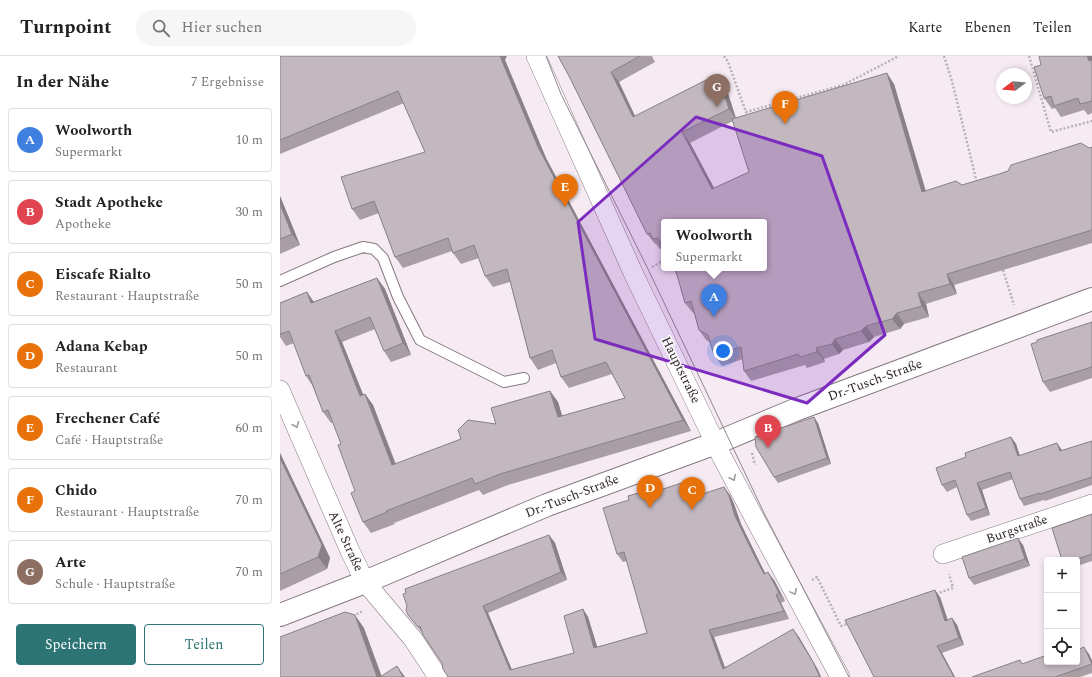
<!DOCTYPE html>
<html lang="de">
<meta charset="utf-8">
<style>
body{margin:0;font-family:Spectral,serif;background:#f6f6f6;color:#222}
.controls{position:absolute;right:12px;bottom:12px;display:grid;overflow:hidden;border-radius:4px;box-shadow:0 2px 6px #0003}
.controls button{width:36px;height:36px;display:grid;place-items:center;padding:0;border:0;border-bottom:1px solid #e0e0e0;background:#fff;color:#222;font:20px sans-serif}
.compass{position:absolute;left:716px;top:12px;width:36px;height:36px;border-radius:50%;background:#fff;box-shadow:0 2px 6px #0003;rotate:254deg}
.you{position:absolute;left:443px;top:295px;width:14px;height:14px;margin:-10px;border:3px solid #fff;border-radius:50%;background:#1a73e8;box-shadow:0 0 0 6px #1a73e833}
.badge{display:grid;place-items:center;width:26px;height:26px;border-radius:50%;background:#2c7574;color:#fff;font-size:13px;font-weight:700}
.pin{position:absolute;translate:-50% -33px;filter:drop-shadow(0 1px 2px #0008)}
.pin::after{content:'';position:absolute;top:21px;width:14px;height:12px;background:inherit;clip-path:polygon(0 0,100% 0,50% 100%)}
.popup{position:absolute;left:381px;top:163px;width:106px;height:52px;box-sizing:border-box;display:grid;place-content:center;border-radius:4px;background:#fff;filter:drop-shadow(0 1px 3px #0005);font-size:13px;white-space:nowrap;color:#767676}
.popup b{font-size:15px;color:#222}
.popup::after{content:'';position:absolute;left:50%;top:100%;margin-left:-8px;border:8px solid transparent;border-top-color:#fff}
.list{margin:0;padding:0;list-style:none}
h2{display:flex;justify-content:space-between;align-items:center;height:52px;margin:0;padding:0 16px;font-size:17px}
h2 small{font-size:13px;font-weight:400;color:#767676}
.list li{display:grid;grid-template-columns:26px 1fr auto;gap:12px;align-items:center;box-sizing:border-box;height:64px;margin:0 8px 8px;padding:0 8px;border:1px solid #e0e0e0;border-radius:4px}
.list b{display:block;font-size:15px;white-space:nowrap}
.list p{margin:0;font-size:13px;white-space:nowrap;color:#767676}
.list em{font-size:13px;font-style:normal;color:#767676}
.actions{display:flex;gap:8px;padding:12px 16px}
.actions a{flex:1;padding:9px 0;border:1px solid #2c7574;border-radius:4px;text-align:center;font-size:14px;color:#2c7574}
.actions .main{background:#2c7574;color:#fff}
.icon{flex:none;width:22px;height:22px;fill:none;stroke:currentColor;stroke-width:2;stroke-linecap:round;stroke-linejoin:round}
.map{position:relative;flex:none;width:812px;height:621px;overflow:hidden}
header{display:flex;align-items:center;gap:24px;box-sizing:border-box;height:56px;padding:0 20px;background:#fff;border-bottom:1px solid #e0e0e0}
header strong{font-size:19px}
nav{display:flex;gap:22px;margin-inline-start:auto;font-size:14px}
.search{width:280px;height:36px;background:#f6f6f6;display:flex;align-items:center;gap:10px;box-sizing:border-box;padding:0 14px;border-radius:22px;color:#767676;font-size:15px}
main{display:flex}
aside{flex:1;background:#fff}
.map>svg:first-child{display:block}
</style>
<header>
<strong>Turnpoint</strong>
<div class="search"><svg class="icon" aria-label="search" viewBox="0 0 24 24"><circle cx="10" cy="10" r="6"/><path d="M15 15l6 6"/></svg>Hier suchen</div>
<nav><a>Karte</a><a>Ebenen</a><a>Teilen</a></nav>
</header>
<main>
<aside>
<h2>In der Nähe<small>7 Ergebnisse</small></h2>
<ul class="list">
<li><span class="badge" style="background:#3f7fe0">A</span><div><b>Woolworth</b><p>Supermarkt</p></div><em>10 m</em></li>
<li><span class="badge" style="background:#e0444e">B</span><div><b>Stadt Apotheke</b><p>Apotheke</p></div><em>30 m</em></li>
<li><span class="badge" style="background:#e8710a">C</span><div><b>Eiscafe Rialto</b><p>Restaurant · Hauptstraße</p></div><em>50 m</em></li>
<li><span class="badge" style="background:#e8710a">D</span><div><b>Adana Kebap</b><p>Restaurant</p></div><em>50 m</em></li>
<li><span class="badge" style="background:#e8710a">E</span><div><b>Frechener Café</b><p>Café · Hauptstraße</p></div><em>60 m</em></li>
<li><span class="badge" style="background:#e8710a">F</span><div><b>Chido</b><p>Restaurant · Hauptstraße</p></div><em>70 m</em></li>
<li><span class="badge" style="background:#8d6e63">G</span><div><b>Arte</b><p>Schule · Hauptstraße</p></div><em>70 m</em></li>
</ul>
<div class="actions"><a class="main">Speichern</a><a>Teilen</a></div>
</aside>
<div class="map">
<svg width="812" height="621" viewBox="0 0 812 621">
<rect width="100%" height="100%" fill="#f7ebf3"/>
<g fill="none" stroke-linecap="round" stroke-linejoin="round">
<g stroke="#857a81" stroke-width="12">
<path id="lane" d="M 0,225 L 54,201 L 83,191 L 94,193 L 103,202 L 118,241 L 140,284 L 224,326 L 244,322"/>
</g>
<g stroke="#857a81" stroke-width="20">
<g id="street">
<path d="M 256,0 L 355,221 L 442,401 L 477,467 L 560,621"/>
<path d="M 0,334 L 70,495 L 85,526 L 133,583 L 158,621"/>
<path d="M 663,498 L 812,448"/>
</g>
</g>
<g stroke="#857a81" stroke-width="24">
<path id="secondary" d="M 0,559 L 85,526 L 267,449 L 436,387 L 515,354 L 812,243"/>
</g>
<g stroke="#b9afb6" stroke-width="2.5" stroke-dasharray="2 2" stroke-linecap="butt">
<path d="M 444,0 L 448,6 L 466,56 L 563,29 L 619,0"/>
<path d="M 664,0 L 672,25 L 697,127"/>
<path d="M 749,0 L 771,76 L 812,65"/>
<path d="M 372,211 L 384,204"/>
<path d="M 723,214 L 734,249"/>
<path d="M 472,397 L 475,409"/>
<path d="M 532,524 L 537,521 L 561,570 L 570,567"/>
<path d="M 656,538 L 673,532 L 669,518"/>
<path d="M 73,560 L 83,555"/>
</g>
<use href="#lane" stroke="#fff" stroke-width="10"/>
<use href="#street" stroke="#fff" stroke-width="19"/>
<use href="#secondary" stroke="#fff" stroke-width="22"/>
<path stroke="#8f878d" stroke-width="1" d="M 266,0 L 281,38 L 368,213 L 484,457 L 569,621"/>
</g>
<g fill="#a89ea4" fill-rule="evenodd">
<path d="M 0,0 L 225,4 L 266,102 L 411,375 L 228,429 L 203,439 L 199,434 L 114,467 L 115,468 L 91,477 L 83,466 L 75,435 L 61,388 L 53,366 L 51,367 L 43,356 L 32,329 L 26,320 L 14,287 L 6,290 L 0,281 L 0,247 L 27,236 L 34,246 L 97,222 L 105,233 L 131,299 L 111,306 L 104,295 L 95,273 L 62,286 L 83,338 L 85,338 L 93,349 L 116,408 L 181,383 L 216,368 L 270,335 L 278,346 L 282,360 L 345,342 L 332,318 L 289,332 L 281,321 L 276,307 L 258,314 L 250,302 L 230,226 L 213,231 L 205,220 L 199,202 L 181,208 L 173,197 L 172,195 L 123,212 L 115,201 L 99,157 L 80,164 L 72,153 L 145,96 L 124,47 L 0,98 Z"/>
<path d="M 278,0 L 372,0 L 375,6 L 339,26 L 355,60 L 445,28 L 456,62 L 614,28 L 646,135 L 682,129 L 812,91 L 812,187 L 674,229 L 677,238 L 646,248 L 649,261 L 624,268 L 620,273 L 594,281 L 589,286 L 563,294 L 559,298 L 544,303 L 545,306 L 527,312 L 525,309 L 471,325 L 464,315 L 463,303 L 442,310 L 434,299 L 431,287 L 426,284 L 419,274 L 414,257 L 413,257 L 405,247 L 397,219 L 384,193 L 380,193 L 376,188 L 375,188 L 367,178 L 289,20 ZM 453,65 L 469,116 L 434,132 L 410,87 Z"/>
<path d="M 812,1 L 812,57 L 808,59 L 804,54 L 781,61 L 775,52 L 772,53 L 764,42 Z"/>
<path d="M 0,140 L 20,189 L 0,198 Z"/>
<path d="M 812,266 L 812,322 L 770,336 L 763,326 L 757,286 Z"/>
<path d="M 538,367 L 551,408 L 498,427 L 494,421 Z"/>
<path d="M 731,381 L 736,388 L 740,400 L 782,395 L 812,385 L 812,429 L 765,445 L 764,444 L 744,450 L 740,443 L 733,423 L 702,434 L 710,459 L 691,465 L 687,459 L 677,431 L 667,436 L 662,429 L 686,401 Z"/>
<path d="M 0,397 L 50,502 L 47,513 L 0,535 Z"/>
<path d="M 411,424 L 417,432 L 419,439 L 450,439 L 454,448 L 461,468 L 480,507 L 485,518 L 494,524 L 505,545 L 501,547 L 509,563 L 434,581 L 445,611 L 519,581 L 538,614 L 541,621 L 168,621 L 162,607 L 143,578 L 128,559 L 269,479 L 275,487 L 287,524 L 208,557 L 232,614 L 294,597 L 303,553 L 308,561 L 317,591 L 367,577 L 347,505 L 343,506 L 337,498 L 378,435 Z"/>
<path d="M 812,458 L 812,505 L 797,510 L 797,504 L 782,504 Z"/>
<path d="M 743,489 L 750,510 L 694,529 L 689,522 Z"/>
<path d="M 660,541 L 668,564 L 672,562 L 677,569 L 684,589 L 662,597 L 675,621 L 594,621 Z"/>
<path d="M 809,598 L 812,605 L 812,617 L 800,621 L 692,621 L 743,608 Z"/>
</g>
<g fill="#888186">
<path d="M 220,0 L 227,0 L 225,4 L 266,102 L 411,375 L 403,364 L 258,91 Z"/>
<path d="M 807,0 L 812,0 L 812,10 L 809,5 Z"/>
<path d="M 331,16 L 339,26 L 360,71 L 353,61 Z"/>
<path d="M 607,17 L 614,28 L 649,147 L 642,136 Z"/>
<path d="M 438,18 L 445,28 L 456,63 L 449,53 Z"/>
<path d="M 402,76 L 410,87 L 440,143 L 432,133 Z"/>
<path d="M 0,140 L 20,189 L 12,178 L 0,148 Z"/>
<path d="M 667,218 L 674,229 L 677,238 L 670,228 Z"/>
<path d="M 97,222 L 105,233 L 131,299 L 123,287 Z"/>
<path d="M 27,236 L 35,248 L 31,247 Z"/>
<path d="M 638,237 L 646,248 L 649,261 L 642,250 Z"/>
<path d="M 617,257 L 624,268 L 620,273 L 612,263 Z"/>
<path d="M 586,270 L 594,281 L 589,286 L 581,275 Z"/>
<path d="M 55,275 L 62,286 L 88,351 L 80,340 Z"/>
<path d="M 555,283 L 563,294 L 559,298 L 552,288 Z"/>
<path d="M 536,292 L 544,303 L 545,306 L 537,296 Z"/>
<path d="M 270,335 L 278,346 L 286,372 L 278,361 Z"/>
<path d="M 85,338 L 93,349 L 120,421 L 112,409 Z"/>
<path d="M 534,361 L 538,367 L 551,408 L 547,402 Z"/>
<path d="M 731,381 L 736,388 L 742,407 L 738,400 Z"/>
<path d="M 777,387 L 782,394 L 785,402 L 780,395 Z"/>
<path d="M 0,397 L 50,502 L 47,513 L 38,501 L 0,402 Z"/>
<path d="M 411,424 L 417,432 L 422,447 L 416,440 Z"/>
<path d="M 697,427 L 702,434 L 710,459 L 706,452 Z"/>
<path d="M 444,431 L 450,439 L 454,448 L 461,468 L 480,507 L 490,526 L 484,518 L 474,499 L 455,460 Z"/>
<path d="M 269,479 L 275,487 L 287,524 L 281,516 Z"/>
<path d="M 738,482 L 743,489 L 750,510 L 745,503 Z"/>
<path d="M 488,516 L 494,524 L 505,545 L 499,537 Z"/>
<path d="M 655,534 L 660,541 L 670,572 L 665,565 Z"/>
<path d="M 496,539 L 501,547 L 509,563 L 504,555 Z"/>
<path d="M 203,550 L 208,557 L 235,621 L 230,614 Z"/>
<path d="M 303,553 L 308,561 L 320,600 L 314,592 Z"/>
<path d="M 75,559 L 84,572 L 102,621 L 97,621 Z"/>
<path d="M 672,562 L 677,569 L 684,589 L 679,582 Z"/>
<path d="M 513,573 L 519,581 L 538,614 L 541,621 L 540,621 Z"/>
<path d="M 429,574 L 434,581 L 448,621 L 443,613 Z"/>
<path d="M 657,590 L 662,597 L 675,621 L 674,621 Z"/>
<path d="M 804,591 L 809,598 L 812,605 L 812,608 Z"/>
<path d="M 117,610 L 125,621 L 123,621 Z"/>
</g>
<g fill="#c3b8bf" stroke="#888186">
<path d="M 0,0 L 220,0 L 258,91 L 403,364 L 220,418 L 195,428 L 192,422 L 106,455 L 107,456 L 83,466 L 71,437 L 75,435 L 58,389 L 61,388 L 48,354 L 43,356 L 29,319 L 26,320 L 9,275 L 0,278 L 0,247 L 27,236 L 31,247 L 97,222 L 123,287 L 104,295 L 90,261 L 55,275 L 80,340 L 85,338 L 112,409 L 181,383 L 178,374 L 188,364 L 216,368 L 211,352 L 270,335 L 278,361 L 345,342 L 326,306 L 281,321 L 272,294 L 250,302 L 227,213 L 205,220 L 194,189 L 173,197 L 168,182 L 115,201 L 94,145 L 72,153 L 61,121 L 145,96 L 118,35 L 0,84 Z"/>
<path d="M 278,0 L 360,0 L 331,16 L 353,61 L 438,18 L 449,53 L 402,76 L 432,133 L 469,116 L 452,63 L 607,17 L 642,136 L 676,125 L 682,129 L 719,118 L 728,115 L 731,109 L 801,87 L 809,92 L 812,91 L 812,174 L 667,218 L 670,228 L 638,237 L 642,250 L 617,257 L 612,263 L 586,270 L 581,275 L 555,283 L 552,288 L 536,292 L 537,296 L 520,301 L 518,298 L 464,315 L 461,291 L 434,299 L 428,279 L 419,274 L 411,245 L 405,247 L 397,219 L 394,212 L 484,212 L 484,166 L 384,166 L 384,194 L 378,182 L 373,183 L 370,177 L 367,178 L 289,20 Z"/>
<path d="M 759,0 L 807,0 L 809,5 L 812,4 L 812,45 L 800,48 L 798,42 L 774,50 L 771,40 L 764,42 L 754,11 L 761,9 Z"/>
<path d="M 0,148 L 12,178 L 0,183 Z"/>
<path d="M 812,266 L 812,311 L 763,326 L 751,288 L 757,286 L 757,284 Z"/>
<path d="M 534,361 L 547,402 L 494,421 L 476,391 L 475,381 Z"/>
<path d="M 731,381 L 738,400 L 777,387 L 780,395 L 812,385 L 812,421 L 760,438 L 760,437 L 740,443 L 730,416 L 697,427 L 706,452 L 687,459 L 675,424 L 662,429 L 656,412 L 686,401 L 685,397 Z"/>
<path d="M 0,402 L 42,489 L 38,501 L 0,518 Z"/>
<path d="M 411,424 L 416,440 L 444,431 L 449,440 L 455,460 L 474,499 L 484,518 L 488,516 L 499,537 L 496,539 L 504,555 L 429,574 L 443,613 L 513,573 L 533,606 L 540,621 L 168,621 L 163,613 L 162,607 L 143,579 L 140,570 L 138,571 L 128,559 L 126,554 L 127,550 L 123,538 L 126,537 L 125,533 L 269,479 L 281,516 L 203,550 L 230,614 L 294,597 L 284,560 L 303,553 L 314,592 L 367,577 L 344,496 L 337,498 L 323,452 L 349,444 L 348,440 L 376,432 L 377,435 Z"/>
<path d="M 812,458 L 812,498 L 794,504 L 782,504 L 772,472 Z"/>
<path d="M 738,482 L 745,503 L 689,522 L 682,501 Z"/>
<path d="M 655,534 L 665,565 L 672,562 L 679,582 L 657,590 L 674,621 L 594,621 L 565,564 Z"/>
<path d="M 65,556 L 75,559 L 97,621 L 0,621 L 0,581 Z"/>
<path d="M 804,591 L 812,608 L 775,621 L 692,621 L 740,604 L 742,608 L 767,599 L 767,606 L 797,606 L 797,594 Z"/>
<path d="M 117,610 L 123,621 L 100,621 Z"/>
</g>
<defs><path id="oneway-chevron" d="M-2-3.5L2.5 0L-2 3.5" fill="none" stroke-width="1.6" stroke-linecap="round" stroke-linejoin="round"/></defs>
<g stroke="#9e9c9e">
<use href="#oneway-chevron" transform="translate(16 369) rotate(67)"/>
<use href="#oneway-chevron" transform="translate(453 422) rotate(63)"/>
<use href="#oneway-chevron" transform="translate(514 536) rotate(62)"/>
</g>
<path fill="#7b2cbf" fill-opacity="0.2" stroke="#7b2cbf" stroke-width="3" stroke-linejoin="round" d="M 416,61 L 542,100 L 605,279 L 527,347 L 315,283 L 298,166 Z"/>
<g text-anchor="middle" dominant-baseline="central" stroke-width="3" stroke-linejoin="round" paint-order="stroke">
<g font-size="13" fill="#282427" stroke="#fefbfd">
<text transform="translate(401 314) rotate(64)">Hauptstraße</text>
<text transform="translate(595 324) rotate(-20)">Dr.-Tusch-Straße</text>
<text transform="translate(292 440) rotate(-21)">Dr.-Tusch-Straße</text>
<text transform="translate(737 473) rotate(-19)">Burgstraße</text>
<text transform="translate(66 485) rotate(65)">Alte Straße</text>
</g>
</g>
</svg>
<div class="controls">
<button>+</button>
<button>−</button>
<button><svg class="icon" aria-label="locate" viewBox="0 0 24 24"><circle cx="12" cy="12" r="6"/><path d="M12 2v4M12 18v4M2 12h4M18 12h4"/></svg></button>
</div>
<svg class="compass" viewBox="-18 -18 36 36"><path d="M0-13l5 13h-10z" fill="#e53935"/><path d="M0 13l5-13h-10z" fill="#767676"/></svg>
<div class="you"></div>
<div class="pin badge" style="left:434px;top:261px;background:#3f7fe0">A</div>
<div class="popup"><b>Woolworth</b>Supermarkt</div>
<div class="pin badge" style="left:488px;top:392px;background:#e0444e">B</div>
<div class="pin badge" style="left:412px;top:454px;background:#e8710a">C</div>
<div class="pin badge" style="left:370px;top:452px;background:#e8710a">D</div>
<div class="pin badge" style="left:285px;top:151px;background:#e8710a">E</div>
<div class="pin badge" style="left:505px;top:68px;background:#e8710a">F</div>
<div class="pin badge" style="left:437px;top:51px;background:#8d6e63">G</div>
</div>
</main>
